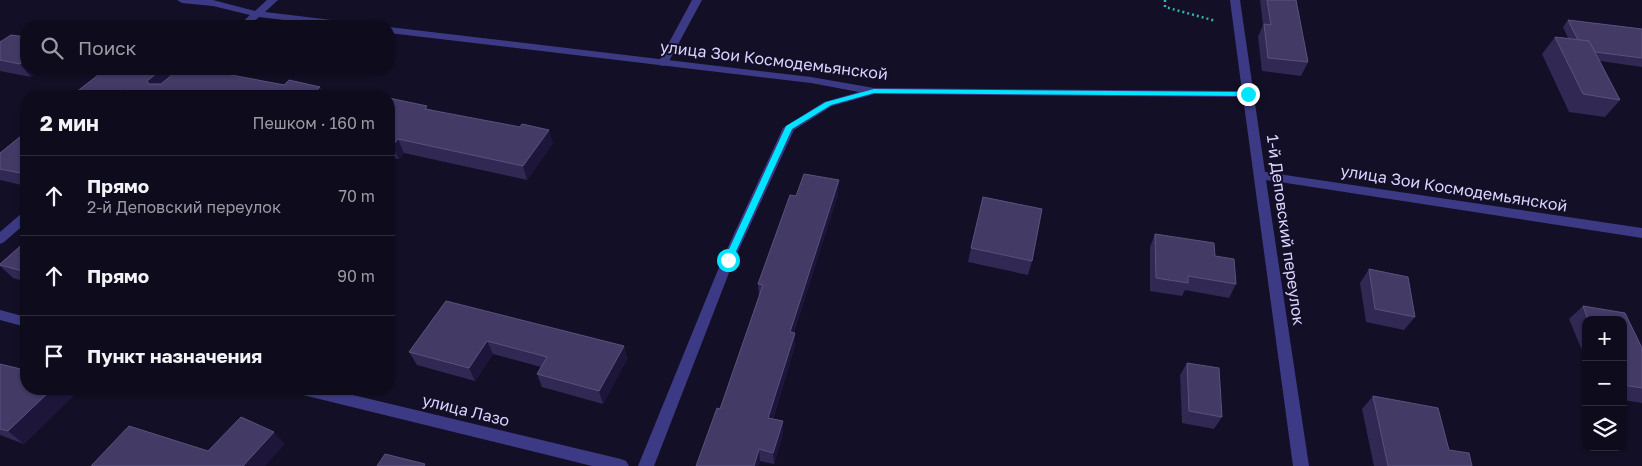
<!DOCTYPE html>
<html lang="ru">
<meta charset="utf-8">
<style>
body{margin:0;font-family:"Golos Text",sans-serif;background:#1c1929;color:#f1f3f6}
.controls{position:absolute;right:15px;bottom:15px;display:grid;overflow:hidden;border-radius:10px;box-shadow:0 1px 4px #0004}
.controls button{width:45px;height:45px;display:grid;place-items:center;padding:0;border:0;border-bottom:1px solid #2e2b3b;background:#0e0b1c;color:#f1f3f6;font:25px sans-serif}
.stop{position:absolute;width:15px;height:15px;margin:-11px;border:4px solid #00e5ff;border-radius:50%;background:#fff}
.stop.end{background:#00e5ff;border-color:#fff;box-shadow:0 1px 5px #0008}
.list{margin:0;padding:0;list-style:none}
h2{display:flex;justify-content:space-between;align-items:center;height:65px;margin:0;padding:0 20px;font-size:21px}
h2 small{font-size:16px;font-weight:400;color:#9b9ba3}
.list li{display:grid;grid-template-columns:32px 1fr auto;gap:15px;align-items:center;box-sizing:border-box;height:80px;padding:0 20px;border-top:1px solid #2e2b3b}
.list b{display:block;font-size:19px;white-space:nowrap}
.list p{margin:0;font-size:16px;white-space:nowrap;color:#9b9ba3}
.list em{font-size:16px;font-style:normal;color:#9b9ba3}
.icon{flex:none;width:28px;height:28px;fill:none;stroke:currentColor;stroke-width:2;stroke-linecap:round;stroke-linejoin:round}
.map{position:relative;flex:none;width:1642px;height:466px;overflow:hidden}
.search{position:absolute;background:#0e0b1c;box-shadow:0 1px 4px #0004;left:20px;top:20px;width:375px;height:55px;display:flex;align-items:center;gap:12px;box-sizing:border-box;padding:0 18px;border-radius:20px;color:#9b9ba3;font-size:19px}
.panel{position:absolute;background:#0e0b1c;box-shadow:0 1px 4px #0004;left:20px;top:90px;width:375px;height:305px;border-radius:20px}
.map>svg:first-child{display:block}
</style>
<div class="map">
<svg width="1642" height="466" viewBox="0 0 1642 466">
<rect width="100%" height="100%" fill="#130f26"/>
<g fill="none" stroke-linecap="round" stroke-linejoin="round">
<path stroke="#2fb8b0" stroke-width="2.5" stroke-dasharray="2 3" stroke-linecap="butt" d="M 1165,0 L 1165,7 L 1216,21"/>
<path fill="#3d3a85" fill-rule="evenodd" d="M 692,0 L 702,0 L 668,63 L 663,66 L 659,65 L 658,63 Z"/>
<g fill="#3d3a85" fill-rule="evenodd">
<path d="M 177,0 L 213,0 L 255,11 L 267,0 L 278,0 L 265,12 L 357,23 L 362,26 L 334,26 L 259,17 L 249,26 L 238,26 L 250,15 L 213,6 L 182,3 Z"/>
<path d="M 1230,0 L 1240,0 L 1265,172 L 1642,228 L 1642,238 L 1266,180 L 1309,466 L 1293,466 L 1243,97 L 875,94 L 832,106 L 794,130 L 734,260 L 654,466 L 638,466 L 722,260 L 783,128 L 824,102 L 859,92 L 811,83 L 389,33 L 389,27 L 811,77 L 874,88 L 1242,91 Z"/>
<path d="M 26,212 L 26,223 L 4,242 L 0,244 L 0,232 L 22,213 Z"/>
<path d="M 0,310 L 26,317 L 26,327 L 0,320 Z"/>
<path d="M 296,389 L 328,389 L 621,459 L 626,461 L 629,466 L 592,466 L 303,395 L 298,393 Z"/>
</g>
</g>
<g fill="#312854">
<path d="M 1260,0 L 1296,0 L 1308,62 L 1301,76 L 1262,71 L 1258,37 L 1263,25 Z"/>
<path d="M 1568,20 L 1642,29 L 1642,67 L 1600,61 L 1620,100 L 1605,117 L 1569,112 L 1542,54 L 1555,37 L 1568,38 L 1563,27 Z"/>
<path d="M 11,35 L 31,77 L 0,71 L 0,42 Z"/>
<path d="M 175,72 L 284,85 L 320,87 L 325,96 L 71,96 Z"/>
<path d="M 389,98 L 429,109 L 553,143 L 527,180 L 404,153 L 399,159 L 389,157 Z"/>
<path d="M 26,132 L 26,186 L 0,180 L 0,153 Z"/>
<path d="M 838,194 L 794,332 L 795,345 L 773,419 L 783,433 L 774,464 L 760,461 L 720,409 L 759,297 L 758,284 Z"/>
<path d="M 1155,234 L 1215,256 L 1236,284 L 1229,298 L 1185,290 L 1182,296 L 1150,291 L 1150,247 Z"/>
<path d="M 26,241 L 26,282 L 13,278 L 0,266 L 0,264 Z"/>
<path d="M 971,248 L 1032,261 L 1028,275 L 968,262 Z"/>
<path d="M 1369,269 L 1415,317 L 1404,330 L 1366,322 L 1360,283 Z"/>
<path d="M 446,301 L 624,346 L 627,359 L 603,404 L 542,387 L 537,374 L 541,367 L 493,354 L 475,381 L 417,365 L 409,352 Z"/>
<path d="M 1583,306 L 1625,313 L 1642,348 L 1642,403 L 1623,400 L 1623,320 L 1586,320 L 1586,360 L 1569,319 Z"/>
<path d="M 1187,363 L 1222,417 L 1214,429 L 1182,423 L 1180,375 Z"/>
<path d="M 0,364 L 79,390 L 24,444 L 0,435 Z"/>
<path d="M 1373,396 L 1449,450 L 1472,466 L 1374,466 L 1362,409 Z"/>
</g>
<g fill="#1d163a">
<path d="M 26,59 L 26,69 L 42,69 L 31,77 L 20,64 Z"/>
<path d="M 162,69 L 173,69 L 178,76 L 157,95 L 149,84 L 147,81 Z"/>
<path d="M 320,87 L 325,96 L 310,96 Z"/>
<path d="M 127,90 L 132,96 L 119,96 Z"/>
<path d="M 549,130 L 553,143 L 527,180 L 523,166 Z"/>
<path d="M 398,139 L 404,153 L 399,159 L 392,146 Z"/>
<path d="M 839,180 L 838,194 L 790,344 L 790,332 Z"/>
<path d="M 795,333 L 795,345 L 769,431 L 768,418 Z"/>
<path d="M 487,341 L 493,354 L 475,381 L 469,368 Z"/>
<path d="M 624,346 L 627,359 L 603,404 L 599,391 Z"/>
<path d="M 52,389 L 78,389 L 79,390 L 24,444 L 8,431 Z"/>
<path d="M 783,421 L 783,433 L 774,464 L 773,453 Z"/>
<path d="M 274,432 L 285,444 L 265,466 L 243,466 Z"/>
<path d="M 759,449 L 760,461 L 759,466 L 754,466 Z"/>
</g>
<g fill="#433a66" stroke="#5a527e">
<path d="M 1267,0 L 1296,0 L 1308,62 L 1268,58 L 1264,24 L 1271,25 Z"/>
<path d="M 1568,20 L 1642,29 L 1642,58 L 1595,52 L 1589,41 L 1578,40 Z"/>
<path d="M 11,35 L 26,37 L 26,59 L 20,64 L 0,60 L 0,42 Z"/>
<path d="M 1555,37 L 1589,41 L 1620,100 L 1583,94 Z"/>
<path d="M 106,69 L 162,69 L 147,81 L 149,84 L 161,84 L 179,69 L 200,69 L 284,85 L 289,80 L 320,87 L 310,96 L 159,96 L 127,90 L 119,96 L 71,96 Z"/>
<path d="M 389,98 L 427,106 L 425,109 L 520,127 L 522,124 L 549,130 L 523,166 L 398,139 L 392,146 L 389,145 Z"/>
<path d="M 26,132 L 26,174 L 25,174 L 0,169 L 0,153 Z"/>
<path d="M 804,174 L 839,180 L 790,332 L 795,333 L 768,418 L 783,421 L 773,453 L 759,449 L 754,466 L 696,466 L 717,408 L 720,409 L 763,285 L 758,284 L 790,195 L 796,196 Z"/>
<path d="M 983,197 L 1042,209 L 1032,261 L 971,248 Z"/>
<path d="M 1155,234 L 1214,243 L 1215,256 L 1234,259 L 1236,284 L 1188,276 L 1188,283 L 1156,278 Z"/>
<path d="M 26,241 L 26,272 L 0,265 L 0,264 Z"/>
<path d="M 1369,269 L 1408,277 L 1415,317 L 1375,309 Z"/>
<path d="M 446,301 L 624,346 L 599,391 L 537,374 L 547,357 L 487,341 L 469,368 L 409,352 Z"/>
<path d="M 1583,306 L 1625,313 L 1642,348 L 1642,388 L 1623,385 L 1623,320 L 1588,320 Z"/>
<path d="M 1187,363 L 1219,368 L 1222,417 L 1189,411 Z"/>
<path d="M 0,364 L 25,370 L 26,368 L 26,389 L 52,389 L 8,431 L 0,429 Z"/>
<path d="M 1373,396 L 1438,408 L 1449,450 L 1469,453 L 1472,466 L 1388,466 Z"/>
<path d="M 241,417 L 274,432 L 243,466 L 91,466 L 129,426 L 208,451 Z"/>
<path d="M 385,454 L 425,464 L 424,466 L 377,466 Z"/>
</g>
<path fill="#00e5ff" d="M 874,89 L 1248,92 L 1251,94 L 1248,96 L 874,93 L 831,105 L 792,129 L 732,260 L 728,263 L 725,262 L 724,260 L 786,126 L 826,102 Z"/>
<g text-anchor="middle" dominant-baseline="central" stroke-width="4" stroke-linejoin="round" paint-order="stroke">
<g font-size="16" fill="#d9d4ff" stroke="#130f26">
<text transform="translate(774 60) rotate(7)">улица Зои Космодемьянской</text>
<text transform="translate(1454 188) rotate(9)">улица Зои Космодемьянской</text>
<text transform="translate(1286 230) rotate(82)">1-й Деповский переулок</text>
<text transform="translate(466 410) rotate(14)">улица Лазо</text>
</g>
</g>
</svg>
<div class="controls">
<button>+</button>
<button>−</button>
<button><svg class="icon" aria-label="layers" viewBox="0 0 24 24"><path d="M12 4l9 5-9 5-9-5zM3 14l9 5 9-5"/></svg></button>
</div>
<div class="stop" style="left:728px;top:260px"></div>
<div class="stop end" style="left:1248px;top:94px"></div>
<div class="search"><svg class="icon" aria-label="search" viewBox="0 0 24 24"><circle cx="10" cy="10" r="6"/><path d="M15 15l6 6"/></svg>Поиск</div>
<section class="panel">
<h2>2 мин<small>Пешком · 160 m</small></h2>
<ul class="list">
<li><svg class="icon" aria-label="ahead" viewBox="0 0 24 24"><path d="M12 20V5M6 11l6-6 6 6"/></svg><div><b>Прямо</b><p>2-й Деповский переулок</p></div><em>70 m</em></li>
<li><svg class="icon" aria-label="ahead" viewBox="0 0 24 24"><path d="M12 20V5M6 11l6-6 6 6"/></svg><div><b>Прямо</b></div><em>90 m</em></li>
<li><svg class="icon" aria-label="arrive" viewBox="0 0 24 24"><path d="M6 21V4h12l-3 4 3 4H6"/></svg><div><b>Пункт назначения</b></div></li>
</ul>
</section>
</div>
